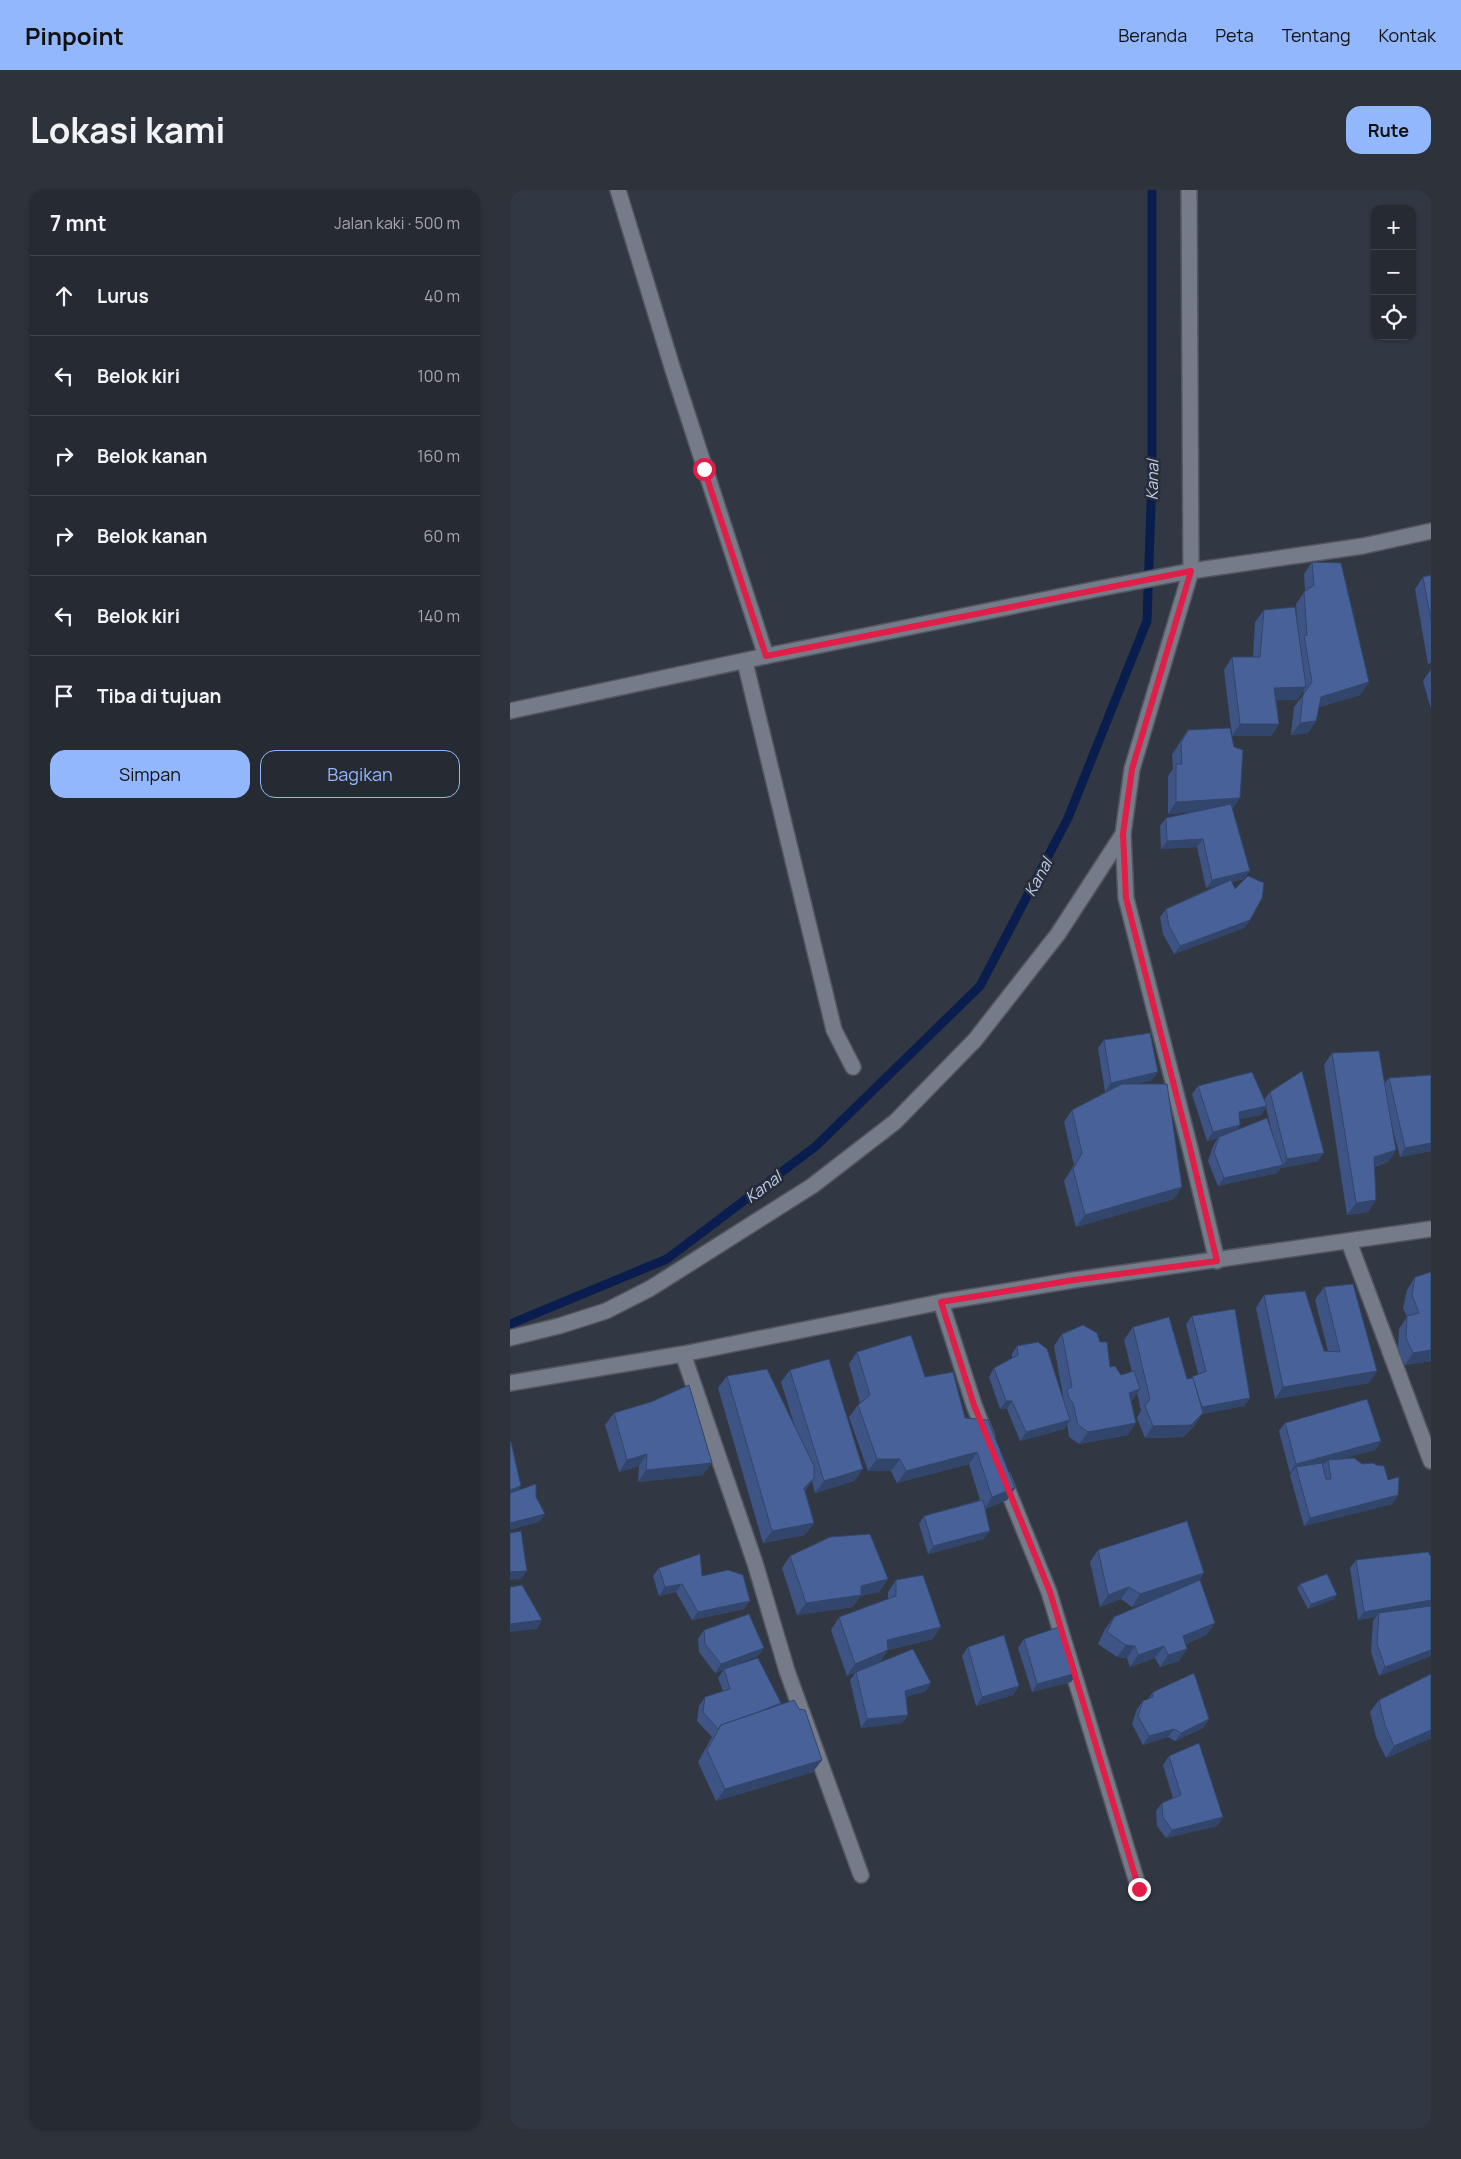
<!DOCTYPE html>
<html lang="id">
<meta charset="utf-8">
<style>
body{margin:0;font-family:Manrope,sans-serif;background:#2e323a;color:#f1f3f6}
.controls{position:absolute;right:15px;top:15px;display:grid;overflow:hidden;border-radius:10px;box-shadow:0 1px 4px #0004}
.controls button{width:45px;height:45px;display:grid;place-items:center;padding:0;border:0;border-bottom:1px solid #42464d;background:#262a32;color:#f1f3f6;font:25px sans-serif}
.stop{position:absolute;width:15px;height:15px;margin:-11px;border:4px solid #e11d48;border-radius:50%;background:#fff}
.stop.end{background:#e11d48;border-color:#fff;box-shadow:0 1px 5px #0008}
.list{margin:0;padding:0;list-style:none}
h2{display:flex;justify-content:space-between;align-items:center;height:65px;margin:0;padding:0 20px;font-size:21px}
h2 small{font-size:16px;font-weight:400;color:#a4a7ac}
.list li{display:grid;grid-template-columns:32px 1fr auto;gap:15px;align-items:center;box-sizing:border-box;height:80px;padding:0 20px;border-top:1px solid #42464d}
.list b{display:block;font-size:19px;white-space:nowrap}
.list em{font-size:16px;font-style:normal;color:#a4a7ac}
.actions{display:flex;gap:10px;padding:15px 20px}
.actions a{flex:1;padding:11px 0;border:1px solid #93b7fd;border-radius:15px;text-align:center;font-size:18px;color:#93b7fd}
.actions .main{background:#93b7fd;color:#111}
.icon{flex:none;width:28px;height:28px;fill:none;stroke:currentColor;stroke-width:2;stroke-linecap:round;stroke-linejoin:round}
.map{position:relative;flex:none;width:921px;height:1939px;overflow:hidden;border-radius:15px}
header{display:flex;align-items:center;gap:30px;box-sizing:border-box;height:70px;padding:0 25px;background:#93b7fd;color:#111}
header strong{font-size:24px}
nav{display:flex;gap:28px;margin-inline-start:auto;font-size:18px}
.intro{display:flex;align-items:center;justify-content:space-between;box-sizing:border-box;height:120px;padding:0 30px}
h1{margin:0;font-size:35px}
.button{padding:12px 22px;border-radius:15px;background:#93b7fd;color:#111;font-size:18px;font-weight:700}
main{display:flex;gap:30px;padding:0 30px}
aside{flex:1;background:#262a32;border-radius:15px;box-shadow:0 1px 4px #0004}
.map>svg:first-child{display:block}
</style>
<header>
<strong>Pinpoint</strong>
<nav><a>Beranda</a><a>Peta</a><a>Tentang</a><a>Kontak</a></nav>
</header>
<div class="intro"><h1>Lokasi kami</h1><a class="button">Rute</a></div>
<main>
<aside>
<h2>7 mnt<small>Jalan kaki · 500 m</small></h2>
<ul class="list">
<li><svg class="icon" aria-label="ahead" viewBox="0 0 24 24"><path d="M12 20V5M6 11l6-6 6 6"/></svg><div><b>Lurus</b></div><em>40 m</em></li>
<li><svg class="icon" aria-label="left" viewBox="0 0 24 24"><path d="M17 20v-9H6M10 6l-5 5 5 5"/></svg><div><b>Belok kiri</b></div><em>100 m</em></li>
<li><svg class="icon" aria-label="right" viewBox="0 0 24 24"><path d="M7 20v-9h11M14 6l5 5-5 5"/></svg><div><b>Belok kanan</b></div><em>160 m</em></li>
<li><svg class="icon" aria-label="right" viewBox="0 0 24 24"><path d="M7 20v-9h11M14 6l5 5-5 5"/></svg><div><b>Belok kanan</b></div><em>60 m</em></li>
<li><svg class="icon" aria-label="left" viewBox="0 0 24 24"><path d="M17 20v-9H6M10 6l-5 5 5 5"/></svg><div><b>Belok kiri</b></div><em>140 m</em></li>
<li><svg class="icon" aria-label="arrive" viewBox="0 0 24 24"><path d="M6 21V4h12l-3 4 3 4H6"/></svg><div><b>Tiba di tujuan</b></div></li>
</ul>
<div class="actions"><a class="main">Simpan</a><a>Bagikan</a></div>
</aside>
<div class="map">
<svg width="921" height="1939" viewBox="0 0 921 1939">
<rect width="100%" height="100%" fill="#323843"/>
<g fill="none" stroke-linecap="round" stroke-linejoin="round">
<path stroke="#091e4e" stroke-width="9" d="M 0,1134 L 157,1069 L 306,956 L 470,796 L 558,628 L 637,431 L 642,286 L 642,0"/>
<g stroke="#51565f" stroke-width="18">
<g id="minor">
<path d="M 108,0 L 163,180 L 256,466"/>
<path d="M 679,0 L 681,381 L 622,579 L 613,644 L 616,708 L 680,958 L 707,1071"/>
<path d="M 235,472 L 324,840 L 343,877"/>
<path d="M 0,521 L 256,466 L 587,399 L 681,381 L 853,356 L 921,341"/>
<path d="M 839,1052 L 921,1271"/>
<path d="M 431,1112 L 464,1215 L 477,1248"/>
<path d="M 0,1148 L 49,1136 L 96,1121 L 141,1098 L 302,996 L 385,932 L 465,850 L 548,744 L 613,644"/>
<path d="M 173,1164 L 245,1373 L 277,1481 L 351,1685"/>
<path d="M 0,1193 L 173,1164 L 431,1112 L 564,1090 L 921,1039"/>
<path d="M 493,1288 L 539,1402 L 629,1699"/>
</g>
</g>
<use href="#minor" stroke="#757b88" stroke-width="15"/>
</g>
<g fill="#3e5484" fill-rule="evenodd">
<path d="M 802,372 L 859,492 L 850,505 L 809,517 L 806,531 L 798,543 L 781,545 L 784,517 L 794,504 L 793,501 L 787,510 L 766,510 L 769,534 L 761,546 L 722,546 L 714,480 L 722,467 L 743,467 L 745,432 L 754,420 L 787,429 L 786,414 L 795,401 L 794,384 Z"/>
<path d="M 921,385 L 921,473 L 918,474 L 905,399 L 913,387 Z"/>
<path d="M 921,479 L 921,519 L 913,491 Z"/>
<path d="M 678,540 L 722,619 L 734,689 L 722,692 L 740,730 L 734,738 L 664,764 L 653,744 L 650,727 L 656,719 L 708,695 L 696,698 L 687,657 L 651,659 L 650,636 L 656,628 L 684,622 L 658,624 L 658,586 L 663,579 L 662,565 L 670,552 Z"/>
<path d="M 594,850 L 642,890 L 626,894 L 664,1009 L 566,1037 L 554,991 L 564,975 L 554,932 L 562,920 L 599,901 L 595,902 L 588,858 Z"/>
<path d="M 822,863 L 875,893 L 879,888 L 921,961 L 890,967 L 881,932 L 886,960 L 878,972 L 864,977 L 858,1022 L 837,1025 L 814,875 Z"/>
<path d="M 688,896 L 754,910 L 760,902 L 808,971 L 771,978 L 767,983 L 708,996 L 698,971 L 703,956 L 708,948 L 697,951 L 682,904 ZM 756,917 L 763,947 L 726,941 L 730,935 L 729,929 L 751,925 Z"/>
<path d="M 905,1087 L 921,1171 L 895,1175 L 888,1160 L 889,1139 L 897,1127 L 893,1118 L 897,1100 Z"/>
<path d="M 814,1097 L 867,1181 L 859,1193 L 765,1209 L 746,1118 L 754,1105 L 814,1161 L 818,1161 L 805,1110 Z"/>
<path d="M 682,1126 L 740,1208 L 734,1216 L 692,1224 L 685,1235 L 673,1247 L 635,1248 L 627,1228 L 631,1221 L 627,1203 L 621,1211 L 618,1245 L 569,1254 L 559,1247 L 557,1234 L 554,1239 L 510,1251 L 497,1219 L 490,1219 L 479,1187 L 484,1178 L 502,1169 L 502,1164 L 507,1156 L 552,1207 L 553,1206 L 544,1156 L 552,1144 L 611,1185 L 622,1182 L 614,1150 L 623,1137 L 677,1189 L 681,1188 L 682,1187 L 688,1184 L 676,1134 Z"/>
<path d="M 347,1162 L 415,1187 L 455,1228 L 505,1298 L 497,1310 L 475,1319 L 474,1349 L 418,1364 L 409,1334 L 414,1326 L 470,1310 L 459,1274 L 387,1293 L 381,1281 L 358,1281 L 339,1227 L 348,1215 L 350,1213 L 339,1174 Z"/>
<path d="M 280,1180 L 353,1279 L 344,1291 L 305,1303 L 302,1291 L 295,1301 L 304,1333 L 295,1345 L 253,1353 L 208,1198 L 217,1186 L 285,1237 L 271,1192 Z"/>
<path d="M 104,1223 L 193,1285 L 128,1292 L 129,1276 L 109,1282 L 95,1235 Z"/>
<path d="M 775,1233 L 871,1251 L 865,1260 L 830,1269 L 852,1274 L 878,1290 L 888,1305 L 882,1314 L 794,1336 L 780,1285 L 782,1282 L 780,1283 L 769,1241 Z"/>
<path d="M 588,1360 L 690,1390 L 705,1433 L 696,1445 L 676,1454 L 669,1471 L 650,1477 L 645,1468 L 620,1477 L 617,1468 L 607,1467 L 588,1454 L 595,1439 L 604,1427 L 649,1408 L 622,1417 L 611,1409 L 590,1417 L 580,1372 Z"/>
<path d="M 280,1366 L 378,1389 L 369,1402 L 350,1406 L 343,1417 L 287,1425 L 272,1378 Z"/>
<path d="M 921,1367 L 921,1414 L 919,1417 L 921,1416 L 921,1466 L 869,1486 L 861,1462 L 863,1431 L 866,1427 L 848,1430 L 840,1378 L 846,1370 Z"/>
<path d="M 149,1378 L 234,1419 L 182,1430 L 166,1402 L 149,1406 L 143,1386 Z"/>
<path d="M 386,1390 L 423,1449 L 378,1460 L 370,1472 L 416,1501 L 396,1507 L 398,1525 L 392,1533 L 351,1538 L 340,1490 L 346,1482 L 337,1486 L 321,1440 L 329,1427 L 378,1410 L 378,1402 Z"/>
<path d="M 790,1394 L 824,1409 L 798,1419 L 787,1398 Z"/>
<path d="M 194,1440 L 248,1466 L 205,1483 L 189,1462 L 188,1449 Z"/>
<path d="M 514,1449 L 567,1483 L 561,1492 L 522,1502 L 508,1458 Z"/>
<path d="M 458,1457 L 509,1496 L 503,1505 L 466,1516 L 452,1466 Z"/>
<path d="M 214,1479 L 271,1513 L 270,1515 L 303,1582 L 206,1611 L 188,1572 L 202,1547 L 187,1531 L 189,1516 L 195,1507 L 213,1501 L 208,1488 Z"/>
<path d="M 643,1502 L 699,1529 L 693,1538 L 665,1551 L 658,1547 L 633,1555 L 622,1534 L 627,1519 L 633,1511 L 638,1509 Z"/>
<path d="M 869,1510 L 921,1548 L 876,1568 L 866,1547 L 860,1522 Z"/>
<path d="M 659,1566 L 713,1627 L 707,1636 L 656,1648 L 647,1636 L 646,1621 L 652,1613 L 663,1608 L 653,1575 Z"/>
</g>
<g fill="#32456b">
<path d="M 859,492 L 850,505 L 802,519 L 811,507 Z"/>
<path d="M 796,497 L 787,510 L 756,511 L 764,498 Z"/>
<path d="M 806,531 L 798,543 L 781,545 L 790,533 Z"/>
<path d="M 730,534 L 769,534 L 761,546 L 722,546 Z"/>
<path d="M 730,608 L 722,620 L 658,624 L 666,612 Z"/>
<path d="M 693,649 L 687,657 L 651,659 L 657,651 Z"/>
<path d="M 740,681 L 734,689 L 696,698 L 702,690 Z"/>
<path d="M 740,730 L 734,738 L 664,764 L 670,756 Z"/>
<path d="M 648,882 L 642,890 L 595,902 L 601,893 Z"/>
<path d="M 757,916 L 751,925 L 723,930 L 729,922 Z"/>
<path d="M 730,935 L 724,944 L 697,951 L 703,942 Z"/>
<path d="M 921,953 L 921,961 L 890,967 L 895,958 Z"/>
<path d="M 886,960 L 878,972 L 855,979 L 864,967 Z"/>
<path d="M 814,963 L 808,971 L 771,978 L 767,983 L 708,996 L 714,988 L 773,975 L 777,969 Z"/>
<path d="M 672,997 L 664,1009 L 566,1037 L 575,1025 Z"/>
<path d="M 866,1010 L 858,1022 L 837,1025 L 846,1013 Z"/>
<path d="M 921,1160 L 921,1171 L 895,1175 L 903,1163 Z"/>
<path d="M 867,1181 L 859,1193 L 765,1209 L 773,1197 Z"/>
<path d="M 630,1199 L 622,1211 L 610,1215 L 619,1203 Z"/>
<path d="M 740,1208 L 734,1216 L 692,1224 L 685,1235 L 673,1247 L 635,1248 L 643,1236 L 691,1217 Z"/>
<path d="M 496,1211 L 502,1211 L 497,1219 L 490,1219 Z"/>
<path d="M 560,1230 L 554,1239 L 510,1251 L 516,1242 Z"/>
<path d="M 626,1233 L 618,1245 L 569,1254 L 578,1242 Z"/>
<path d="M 871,1251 L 865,1260 L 818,1272 L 818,1270 L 816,1273 L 787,1281 L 786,1277 L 782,1282 L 780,1283 L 786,1274 Z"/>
<path d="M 467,1262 L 459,1274 L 387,1293 L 396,1281 Z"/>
<path d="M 137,1264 L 129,1276 L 109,1282 L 117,1270 Z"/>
<path d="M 367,1269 L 390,1269 L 381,1281 L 358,1281 Z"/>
<path d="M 202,1273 L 193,1285 L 128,1292 L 136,1280 Z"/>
<path d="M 353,1279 L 344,1291 L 305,1303 L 314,1291 Z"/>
<path d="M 304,1288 L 295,1300 L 285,1310 L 294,1298 Z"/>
<path d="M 11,1296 L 6,1305 L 0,1306 L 0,1300 Z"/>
<path d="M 505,1298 L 497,1310 L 474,1319 L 482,1307 Z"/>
<path d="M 888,1305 L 882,1314 L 794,1336 L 800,1328 Z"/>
<path d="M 35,1324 L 29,1332 L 0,1340 L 0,1333 Z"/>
<path d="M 304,1333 L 295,1345 L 253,1353 L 262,1341 Z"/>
<path d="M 480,1341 L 474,1349 L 418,1364 L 423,1356 Z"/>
<path d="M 17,1381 L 11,1389 L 0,1390 L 0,1382 Z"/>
<path d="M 694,1383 L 686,1395 L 622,1417 L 630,1404 Z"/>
<path d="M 378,1389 L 369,1402 L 350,1406 L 343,1417 L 287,1425 L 296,1413 L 351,1396 Z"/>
<path d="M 172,1394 L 166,1402 L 149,1406 L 155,1397 Z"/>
<path d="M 619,1397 L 611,1409 L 590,1417 L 598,1405 Z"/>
<path d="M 827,1405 L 824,1409 L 798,1419 L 801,1414 Z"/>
<path d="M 921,1410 L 921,1414 L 919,1418 L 869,1423 L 866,1427 L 848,1430 L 854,1422 Z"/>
<path d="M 240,1411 L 234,1419 L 182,1430 L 188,1422 Z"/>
<path d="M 32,1430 L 27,1439 L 0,1442 L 0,1434 Z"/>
<path d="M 705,1433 L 696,1445 L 665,1458 L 673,1446 Z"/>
<path d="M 431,1437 L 423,1449 L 368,1462 L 377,1450 Z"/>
<path d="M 616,1455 L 625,1456 L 617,1468 L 607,1467 Z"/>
<path d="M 654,1456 L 645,1468 L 620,1477 L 628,1465 Z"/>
<path d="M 254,1458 L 248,1466 L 205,1483 L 211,1474 Z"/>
<path d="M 677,1459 L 669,1471 L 650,1477 L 658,1465 Z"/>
<path d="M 378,1460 L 370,1472 L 337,1486 L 345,1474 Z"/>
<path d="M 921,1460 L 921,1466 L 869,1486 L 875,1477 Z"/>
<path d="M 567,1483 L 561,1492 L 522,1502 L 527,1494 Z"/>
<path d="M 421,1493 L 416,1501 L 389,1509 L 395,1501 Z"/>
<path d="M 509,1496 L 503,1505 L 466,1516 L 472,1507 Z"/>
<path d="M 398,1525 L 392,1533 L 351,1538 L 357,1529 Z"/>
<path d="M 699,1529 L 693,1538 L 665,1551 L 671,1543 Z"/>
<path d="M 664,1539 L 658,1547 L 633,1555 L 639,1546 Z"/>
<path d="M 921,1540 L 921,1548 L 876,1568 L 884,1556 Z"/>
<path d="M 312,1570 L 303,1582 L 206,1611 L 215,1599 Z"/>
<path d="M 713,1627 L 707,1636 L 656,1648 L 662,1640 Z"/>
</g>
<g fill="#486299" stroke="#32456b">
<path d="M 802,372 L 831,373 L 859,492 L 811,507 L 806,531 L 790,533 L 793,505 L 802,492 L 794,446 L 797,445 L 794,402 L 804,395 Z"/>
<path d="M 921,385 L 921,431 L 913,387 Z"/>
<path d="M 785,417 L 796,497 L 764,498 L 769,534 L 730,534 L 722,467 L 750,467 L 754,420 Z"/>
<path d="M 720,538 L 724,557 L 733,560 L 730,608 L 666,612 L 666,574 L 672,574 L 671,553 L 678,540 Z"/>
<path d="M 721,614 L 740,681 L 702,690 L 693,649 L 657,651 L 656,628 Z"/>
<path d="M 738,686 L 754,693 L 752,708 L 740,730 L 670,756 L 659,736 L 656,719 L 721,690 L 725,699 Z"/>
<path d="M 640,843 L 648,882 L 601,893 L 594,850 Z"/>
<path d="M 869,861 L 886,960 L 864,967 L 866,1010 L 846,1013 L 822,863 Z"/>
<path d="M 792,881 L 814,963 L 777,969 L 760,902 Z"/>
<path d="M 742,882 L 757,916 L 729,922 L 730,935 L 703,942 L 688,896 Z"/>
<path d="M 921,885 L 921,953 L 895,958 L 879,888 Z"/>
<path d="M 612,894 L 657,894 L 672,997 L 575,1025 L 563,979 L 572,963 L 562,920 Z"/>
<path d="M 757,928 L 773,975 L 714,988 L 704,962 L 709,947 Z"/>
<path d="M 921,1082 L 921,1160 L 903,1163 L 896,1148 L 897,1126 L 909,1123 L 902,1105 L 905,1087 Z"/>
<path d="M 843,1094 L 867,1181 L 773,1197 L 754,1105 L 795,1101 L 814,1161 L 830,1162 L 814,1097 Z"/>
<path d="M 725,1119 L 740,1208 L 692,1217 L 682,1187 L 696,1181 L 682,1126 Z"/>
<path d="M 659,1127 L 677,1189 L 683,1188 L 693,1223 L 681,1235 L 643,1236 L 635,1216 L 640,1209 L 623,1137 Z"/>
<path d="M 573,1135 L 587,1143 L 590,1152 L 597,1152 L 600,1177 L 605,1176 L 611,1185 L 624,1181 L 630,1199 L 619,1203 L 626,1233 L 578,1242 L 568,1235 L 563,1213 L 559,1208 L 557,1199 L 562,1197 L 552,1144 Z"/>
<path d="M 401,1145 L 415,1187 L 443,1182 L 455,1228 L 478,1230 L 505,1298 L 482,1307 L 467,1262 L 396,1281 L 390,1269 L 367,1269 L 348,1215 L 360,1205 L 347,1162 Z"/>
<path d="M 528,1152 L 537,1159 L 560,1230 L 516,1242 L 502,1211 L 496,1211 L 484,1178 L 508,1165 L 507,1156 Z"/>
<path d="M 319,1169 L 353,1279 L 314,1291 L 280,1180 Z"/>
<path d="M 257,1179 L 304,1276 L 304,1288 L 294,1298 L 304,1333 L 262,1341 L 217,1186 Z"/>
<path d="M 179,1195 L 202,1273 L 136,1280 L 137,1264 L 117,1270 L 104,1223 L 141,1212 Z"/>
<path d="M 857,1209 L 871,1251 L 786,1274 L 775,1233 Z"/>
<path d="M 0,1252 L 1,1252 L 11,1296 L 0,1300 Z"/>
<path d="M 844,1268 L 852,1274 L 863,1273 L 866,1275 L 874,1276 L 878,1290 L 889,1287 L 888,1305 L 800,1328 L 786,1277 L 812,1273 L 816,1289 L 821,1289 L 818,1270 Z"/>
<path d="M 26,1294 L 26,1307 L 35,1324 L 0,1333 L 0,1303 Z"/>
<path d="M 473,1310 L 480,1341 L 423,1356 L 414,1326 Z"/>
<path d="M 677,1331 L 694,1383 L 630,1404 L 619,1397 L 598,1405 L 588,1360 Z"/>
<path d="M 11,1341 L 17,1381 L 0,1382 L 0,1343 Z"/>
<path d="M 360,1344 L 378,1389 L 351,1396 L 351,1405 L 296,1413 L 280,1366 L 320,1347 Z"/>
<path d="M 918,1362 L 921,1367 L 921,1410 L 854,1422 L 846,1370 Z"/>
<path d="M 190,1364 L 192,1386 L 218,1380 L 233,1385 L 240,1411 L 188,1422 L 172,1394 L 155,1397 L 149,1378 Z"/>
<path d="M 817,1384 L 827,1405 L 801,1414 L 790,1394 Z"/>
<path d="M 413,1385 L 431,1437 L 377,1450 L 378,1460 L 345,1474 L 329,1427 L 386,1406 L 386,1390 Z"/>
<path d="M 690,1390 L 705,1433 L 673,1446 L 677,1459 L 658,1465 L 654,1456 L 628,1465 L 625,1456 L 616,1455 L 597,1442 L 604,1427 Z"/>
<path d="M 12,1395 L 32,1430 L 0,1434 L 0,1397 Z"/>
<path d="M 921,1416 L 921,1460 L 875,1477 L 867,1454 L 869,1423 Z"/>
<path d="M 239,1424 L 254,1458 L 211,1474 L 195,1454 L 194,1440 Z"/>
<path d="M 552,1436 L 567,1483 L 527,1494 L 514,1449 Z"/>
<path d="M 494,1445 L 509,1496 L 472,1507 L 458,1457 Z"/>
<path d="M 403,1459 L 421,1493 L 395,1501 L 398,1525 L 357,1529 L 346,1482 Z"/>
<path d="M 248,1468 L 271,1513 L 248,1522 L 211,1535 L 208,1539 L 193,1522 L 195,1507 L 220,1499 L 214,1479 Z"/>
<path d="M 684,1483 L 699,1529 L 671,1543 L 664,1539 L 639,1546 L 628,1526 L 633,1511 L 643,1507 L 643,1502 Z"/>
<path d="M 921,1484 L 921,1540 L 884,1556 L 875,1535 L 869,1510 Z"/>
<path d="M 284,1510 L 289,1519 L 295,1520 L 312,1570 L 215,1599 L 197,1560 L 211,1535 Z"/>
<path d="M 689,1553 L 713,1627 L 662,1640 L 653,1627 L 652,1613 L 671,1605 L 659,1566 Z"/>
</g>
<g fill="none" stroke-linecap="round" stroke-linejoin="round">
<path stroke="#e11d48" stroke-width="6" d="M 194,279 L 256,466 L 681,381 L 622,579 L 613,644 L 616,708 L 680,958 L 707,1071 L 564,1090 L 431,1112 L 464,1215 L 540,1402 L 629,1699"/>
</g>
<g text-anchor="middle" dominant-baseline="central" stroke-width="5" stroke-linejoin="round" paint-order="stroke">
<g font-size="16" font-style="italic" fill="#becff0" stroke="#282d38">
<text transform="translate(642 290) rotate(-89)">Kanal</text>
<text transform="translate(528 687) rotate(-62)">Kanal</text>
<text transform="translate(253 997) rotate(-37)">Kanal</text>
</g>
</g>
</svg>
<div class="controls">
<button>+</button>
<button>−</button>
<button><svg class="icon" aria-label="locate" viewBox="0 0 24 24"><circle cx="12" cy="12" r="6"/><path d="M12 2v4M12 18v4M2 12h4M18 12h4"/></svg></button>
</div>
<div class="stop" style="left:194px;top:279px"></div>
<div class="stop end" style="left:629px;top:1699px"></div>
</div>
</main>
